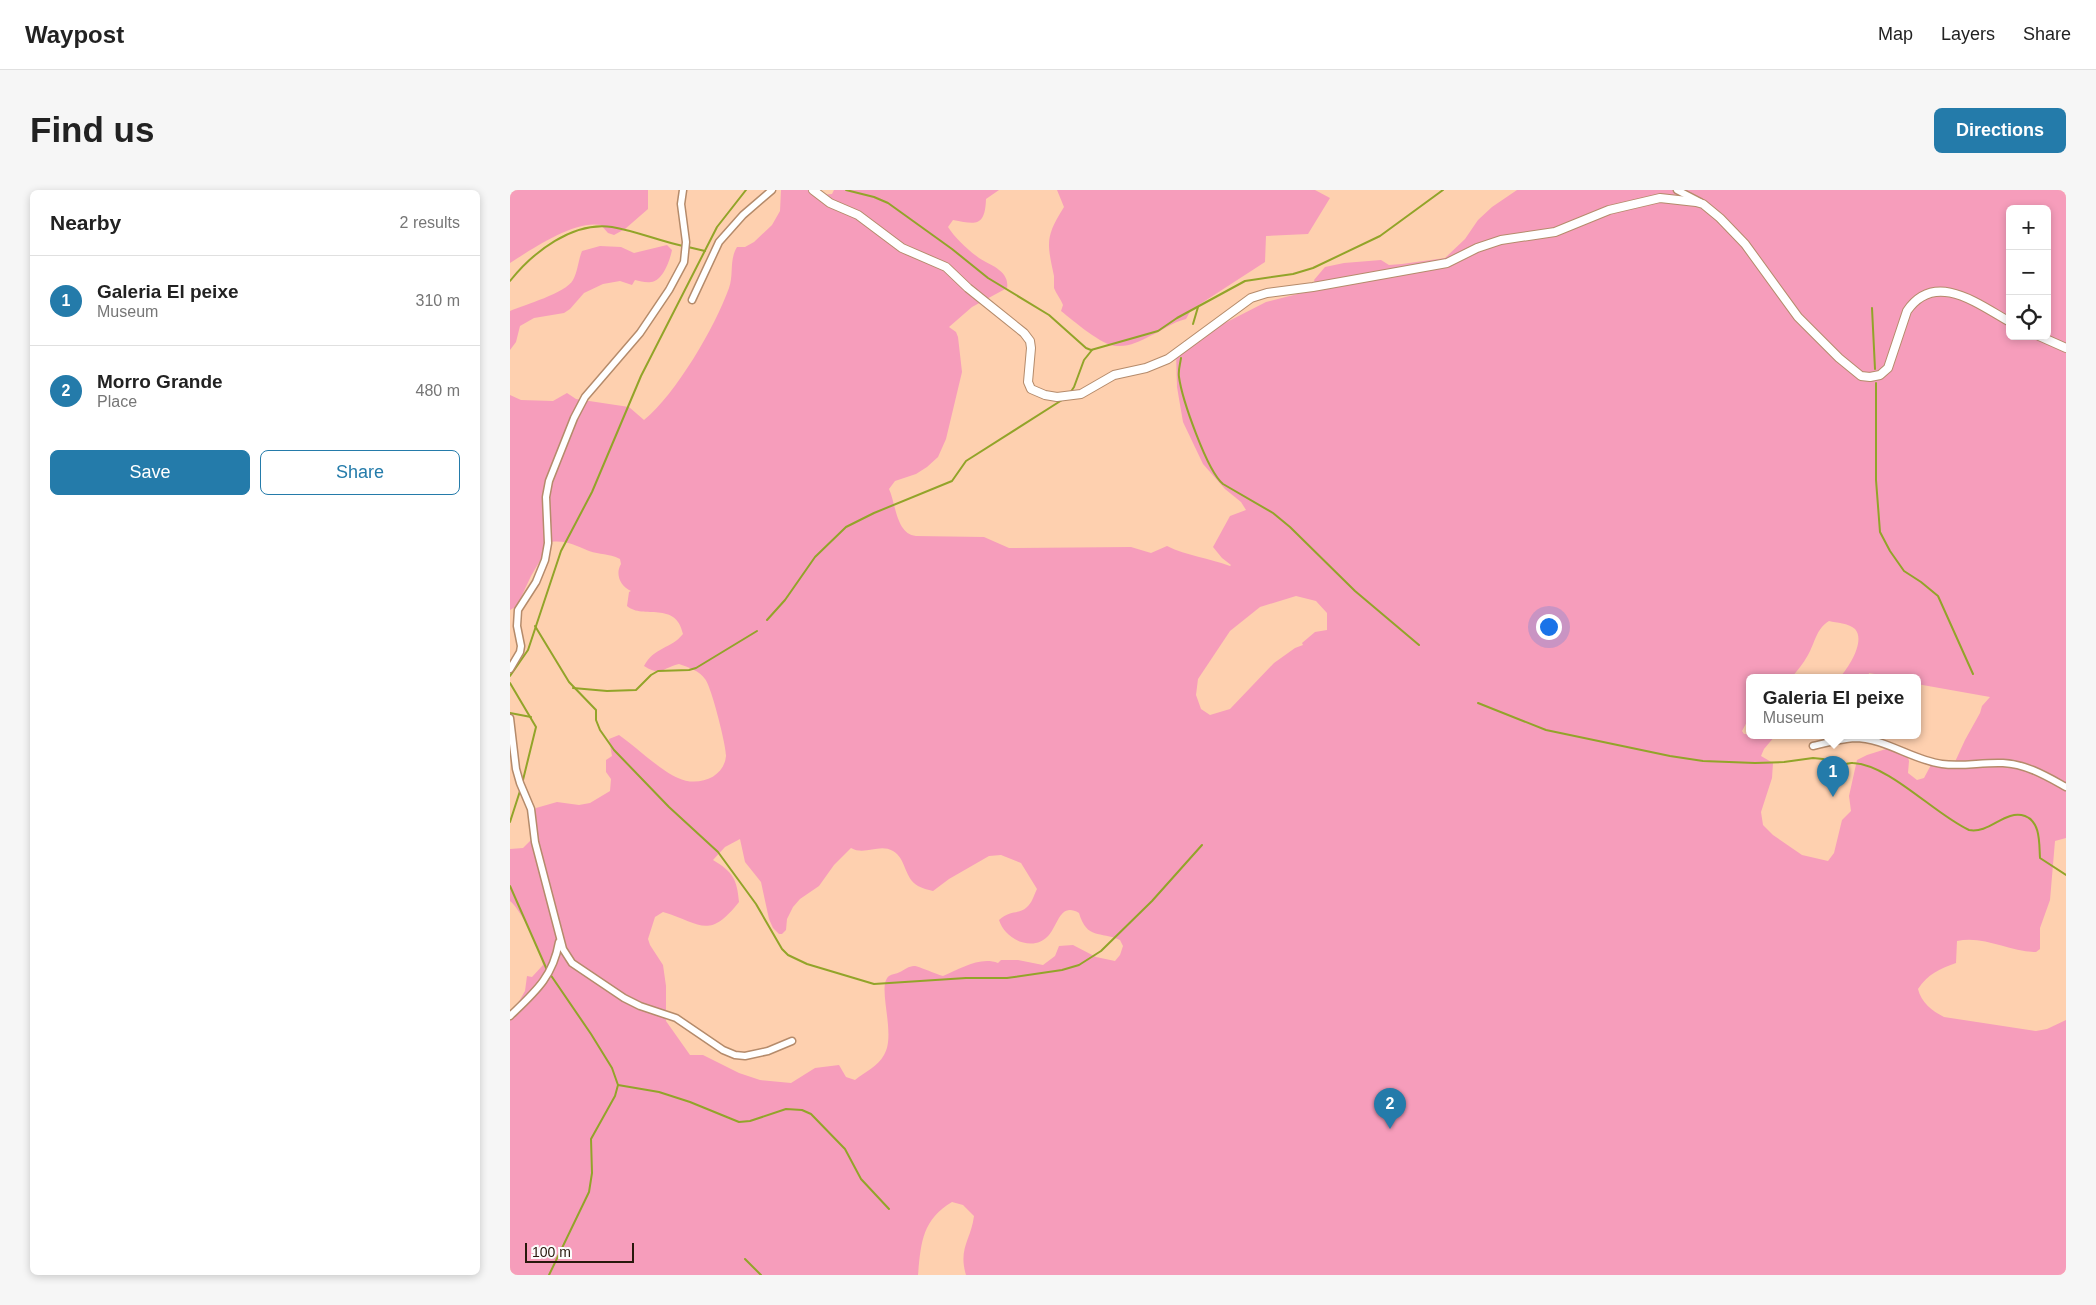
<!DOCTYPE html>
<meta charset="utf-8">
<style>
body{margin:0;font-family:Helvetica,sans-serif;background:#f6f6f6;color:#222}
.controls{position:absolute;right:15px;top:15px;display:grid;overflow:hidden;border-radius:8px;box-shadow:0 2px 8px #0003}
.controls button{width:45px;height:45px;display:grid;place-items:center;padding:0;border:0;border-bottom:1px solid #e0e0e0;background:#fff;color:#222;font:25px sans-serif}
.scale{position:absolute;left:15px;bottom:12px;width:109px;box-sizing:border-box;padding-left:5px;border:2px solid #28180c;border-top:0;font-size:14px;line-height:18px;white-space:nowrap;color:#28180c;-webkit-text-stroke:4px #fcfcfc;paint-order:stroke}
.you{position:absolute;left:1038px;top:436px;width:18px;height:18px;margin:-12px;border:4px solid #fff;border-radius:50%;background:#1a73e8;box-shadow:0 0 0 8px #1a73e833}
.badge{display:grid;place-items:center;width:32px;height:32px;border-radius:50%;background:#247baa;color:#fff;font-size:16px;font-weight:700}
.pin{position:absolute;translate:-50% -41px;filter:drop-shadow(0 1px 2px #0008)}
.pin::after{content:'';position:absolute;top:26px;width:18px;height:15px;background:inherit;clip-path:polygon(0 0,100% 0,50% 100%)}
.popup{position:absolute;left:1236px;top:484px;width:175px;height:65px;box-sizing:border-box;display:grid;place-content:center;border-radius:8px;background:#fff;filter:drop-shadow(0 1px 4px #0005);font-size:16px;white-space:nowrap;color:#767676}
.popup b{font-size:19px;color:#222}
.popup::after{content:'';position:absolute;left:50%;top:100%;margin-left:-10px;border:10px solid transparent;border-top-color:#fff}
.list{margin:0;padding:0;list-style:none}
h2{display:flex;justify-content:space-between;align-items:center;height:65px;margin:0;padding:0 20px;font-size:21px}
h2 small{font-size:16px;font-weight:400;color:#767676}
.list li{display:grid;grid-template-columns:32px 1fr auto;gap:15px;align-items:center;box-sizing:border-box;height:90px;padding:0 20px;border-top:1px solid #e0e0e0}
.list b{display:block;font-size:19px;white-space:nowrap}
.list p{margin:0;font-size:16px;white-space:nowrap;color:#767676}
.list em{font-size:16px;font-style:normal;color:#767676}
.actions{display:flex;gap:10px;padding:15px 20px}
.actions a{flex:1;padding:11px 0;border:1px solid #247baa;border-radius:8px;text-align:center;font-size:18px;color:#247baa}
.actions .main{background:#247baa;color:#fff}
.icon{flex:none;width:28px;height:28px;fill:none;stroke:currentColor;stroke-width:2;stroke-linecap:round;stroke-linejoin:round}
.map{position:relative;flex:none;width:1556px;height:1085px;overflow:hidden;border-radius:8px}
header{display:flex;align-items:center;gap:30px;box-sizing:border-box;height:70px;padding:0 25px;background:#fff;border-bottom:1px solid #e0e0e0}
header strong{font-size:24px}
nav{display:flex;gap:28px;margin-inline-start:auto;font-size:18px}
.intro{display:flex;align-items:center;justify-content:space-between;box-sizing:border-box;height:120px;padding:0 30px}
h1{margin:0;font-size:35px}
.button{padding:12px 22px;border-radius:8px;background:#247baa;color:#fff;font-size:18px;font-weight:700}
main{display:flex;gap:30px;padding:0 30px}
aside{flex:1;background:#fff;border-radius:8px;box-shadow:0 2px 8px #0003}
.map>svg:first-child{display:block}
</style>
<header>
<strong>Waypost</strong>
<nav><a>Map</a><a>Layers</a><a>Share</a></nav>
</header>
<div class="intro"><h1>Find us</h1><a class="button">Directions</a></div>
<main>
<aside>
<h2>Nearby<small>2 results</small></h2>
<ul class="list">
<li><span class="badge">1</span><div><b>Galeria El peixe</b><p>Museum</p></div><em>310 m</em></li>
<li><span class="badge">2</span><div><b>Morro Grande</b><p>Place</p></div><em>480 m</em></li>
</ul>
<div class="actions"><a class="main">Save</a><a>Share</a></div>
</aside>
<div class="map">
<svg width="1556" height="1085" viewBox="0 0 1556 1085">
<rect width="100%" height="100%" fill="#fed0af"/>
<g fill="#f69dbb" fill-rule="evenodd">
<path d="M 0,0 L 138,0 L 138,19 L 115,39 L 104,45 L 98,43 L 91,35 C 64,30 22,59 0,73 Z"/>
<path d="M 271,0 L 302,0 L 311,5 L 322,4 L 324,0 L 489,0 L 476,9 C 475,38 465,34 443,30 L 438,37 C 445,48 458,60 469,68 C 480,75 500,81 497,98 L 462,117 L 439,137 L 446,142 L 448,147 L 452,182 L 436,249 L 428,267 L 417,277 L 406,284 L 385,291 L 379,299 C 386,314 386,344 406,346 L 474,347 L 499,358 L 621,357 L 641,363 L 657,356 C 677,366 699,368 720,376 L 721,375 L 712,368 L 703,357 L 720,326 L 736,320 L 731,312 L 715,299 L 693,274 L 673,232 L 667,197 L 666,161 L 695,138 L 715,133 L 756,112 L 807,99 L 804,90 L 815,77 L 834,73 L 871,70 L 879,75 L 892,74 L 935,68 L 955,49 L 968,30 L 982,17 L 1007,0 L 1556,0 L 1556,648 L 1545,651 L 1540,710 L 1530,738 L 1530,759 L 1526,762 C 1499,762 1474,745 1447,751 L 1446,773 C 1429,779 1418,784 1408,799 C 1411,812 1422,821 1434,827 L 1526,841 L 1537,839 L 1556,830 L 1556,1085 L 456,1085 C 448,1058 461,1050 464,1026 L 453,1015 L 442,1012 C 412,1030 411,1053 408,1085 L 0,1085 L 0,827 L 15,801 L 17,786 L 22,787 L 33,775 C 32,762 10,718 0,711 L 0,659 L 13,658 L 21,650 L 23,627 L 26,618 L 47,612 L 69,615 L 80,613 L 100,601 L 101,589 L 96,582 L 96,570 L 102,566 L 99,549 L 109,545 C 126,557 151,581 168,588 C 186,597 214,589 216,566 C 217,558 201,495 195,489 C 190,481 178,477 169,474 C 152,478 151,487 134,476 C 144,457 161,459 173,444 C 166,410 133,430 117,416 L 119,402 L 121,401 C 110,396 105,384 111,374 L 110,369 C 98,363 90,365 79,361 C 66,356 56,350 41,352 L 21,386 L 7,416 L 0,420 L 0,205 L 11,210 L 43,211 L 57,203 L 66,209 L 119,217 L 134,230 C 166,204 205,137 219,98 C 224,84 219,70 227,57 L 235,57 L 244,52 L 262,35 L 270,21 ZM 1500,19 L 1537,19 L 1537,146 L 1500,146 ZM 786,406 L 806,411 L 817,423 L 817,440 L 805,442 L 792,453 L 793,455 L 785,458 L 764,473 L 720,519 L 700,525 L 691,519 L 686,505 L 688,489 L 720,441 L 750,417 ZM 1319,431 C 1327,433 1338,433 1345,439 C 1356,451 1338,479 1329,488 L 1358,488 L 1359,483 L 1387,488 L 1407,488 L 1407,494 L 1480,507 L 1472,516 L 1470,523 L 1455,550 L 1444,574 L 1439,570 L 1427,570 L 1422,573 L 1414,588 L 1407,590 L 1398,583 L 1399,571 L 1397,565 L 1384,559 L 1376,559 L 1357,565 L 1347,570 L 1339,606 L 1341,621 L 1332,630 L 1324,663 L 1318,671 L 1292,665 L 1263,645 L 1253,635 L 1251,622 L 1262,588 L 1263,573 L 1251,566 L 1254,559 L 1265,546 L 1234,544 L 1232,541 L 1239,528 L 1239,488 L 1281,488 C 1287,481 1293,474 1298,465 C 1305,453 1306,439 1319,431 ZM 230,649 L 235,672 L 251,692 L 259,729 L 263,738 L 269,744 L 272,744 L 276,740 L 277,729 L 283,717 L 290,709 L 309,696 L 324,675 L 341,658 C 355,666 369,653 383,661 C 396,668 394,688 408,696 C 412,698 418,700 423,701 L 439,689 L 479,666 L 491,665 L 511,673 L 527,699 C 524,705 522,713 517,717 C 509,725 501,719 489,730 C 495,750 524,763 539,745 C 548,735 550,712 569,723 C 577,750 590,741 610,750 L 613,756 L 610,765 L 605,771 L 586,767 L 563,755 L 549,756 L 545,766 L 533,775 L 508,770 L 491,770 L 488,773 C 470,766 450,779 433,786 C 425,784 409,776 404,776 C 399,776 394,780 390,782 C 386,784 382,784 379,786 C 366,796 387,844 374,865 C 368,876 355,882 345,890 L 336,887 L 329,875 L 305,878 L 281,893 L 250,890 L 229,883 L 193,865 L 180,865 L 156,831 L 156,796 L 153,775 L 140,755 L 138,749 L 145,727 L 153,722 C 191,733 198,751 229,712 C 227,689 223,682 203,670 L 215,657 Z"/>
<path d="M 547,0 L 805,0 L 820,8 L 798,44 L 756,46 L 755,72 L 681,120 L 676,129 C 662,132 652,141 640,146 C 631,151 618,157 607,156 C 592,156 564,131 551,121 L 553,115 C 551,109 546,104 544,98 C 544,94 544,90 544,86 C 537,53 535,47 554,17 Z"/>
<path d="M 157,55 L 162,60 C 160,70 153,91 141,92 C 136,93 130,91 125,90 L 122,95 L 110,91 L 93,94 L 74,103 L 60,119 L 54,123 L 24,128 L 10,136 L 6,152 L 0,160 L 0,121 C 14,115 56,103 63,90 C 68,81 68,71 72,61 L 90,56 L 111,57 L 124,63 Z"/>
</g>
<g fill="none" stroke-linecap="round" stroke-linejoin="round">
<g stroke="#92a429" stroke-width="2">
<path d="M 336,0 L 364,7 L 378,13 L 442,59 L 478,88 L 539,125 L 576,158 L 581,160 L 648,141 L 667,128 L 735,91 L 783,84 L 803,78 L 870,46 L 933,0"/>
<path d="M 178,57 L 195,61"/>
<path d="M 0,91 C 23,62 63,31 102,37 C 126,41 149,51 173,56"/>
<path d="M 1362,118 L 1365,179"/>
<path d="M 683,134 L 688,117"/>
<path d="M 671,168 C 670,175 668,180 669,187 C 672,209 697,281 713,294 L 763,323 L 780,337 L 845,401 L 909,455"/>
<path d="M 1366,193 L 1366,290 L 1370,342 L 1380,361 L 1394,381 L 1411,392 L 1428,406 L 1463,484"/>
<path d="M 560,203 L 564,197 L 574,170 L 582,160"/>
<path d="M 257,430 L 275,410 L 305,367 L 336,337 L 364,323 L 442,291 L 456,271 L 552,210"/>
<path d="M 25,436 L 59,492 L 86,520 L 86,530 L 90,540 L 104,560 L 159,617 L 208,662 L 246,714 L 272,759 L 278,765 L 297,774 L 364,794 L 456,788 L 497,788 L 552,780 L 569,775 L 591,761 L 642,711 L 692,655"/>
<path d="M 0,486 L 18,460 L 51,361 L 82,302 L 131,186 L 207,37 L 236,0"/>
<path d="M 0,493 L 26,537 L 12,594"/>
<path d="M 63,498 L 97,501 L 126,500 L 141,485 L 148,481 L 179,480 L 186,478 L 247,441"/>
<path d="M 968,513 L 1036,540 L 1160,566 L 1193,571 L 1245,573 L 1274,572 L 1303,568 L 1313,569 L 1328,576 C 1333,576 1337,572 1343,573 C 1380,575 1424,624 1459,640 C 1480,644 1495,619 1515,626 C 1531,632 1529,654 1530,668 L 1556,685"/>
<path d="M 0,523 L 21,527"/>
<path d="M 0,632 L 10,601"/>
<path d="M 0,696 L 37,780"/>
<path d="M 108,895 L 149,902 L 180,912 L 229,932 L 240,931 L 276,919 L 292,920 L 301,924 L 335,959 L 351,989 L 379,1019"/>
<path d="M 235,1069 L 251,1085"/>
<path d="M 39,1085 L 79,1002 L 82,983 L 81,949 L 105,906 L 108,895 L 102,878 L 81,844 L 40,784"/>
</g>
<g stroke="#b58b6b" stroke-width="9">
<g id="minor">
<path d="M 1167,0 L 1190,12"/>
<path d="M 182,110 L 209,52 L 233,25 L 262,0"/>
<path d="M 0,479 L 10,462 L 11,456 L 7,436 L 8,420 L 26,392 L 35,370 L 38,353 L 36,307 L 39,291 L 64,228 L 75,207 L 130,143 L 159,100 L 174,72 L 176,52 L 171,14 L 173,0"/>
<path d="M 0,528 L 6,579 L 10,593 L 21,619 L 25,652 L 53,759 L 62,773 L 114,808 L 130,816 L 166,828 L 213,860 L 225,865 L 235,866 L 258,861 L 282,851"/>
<path d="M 1303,556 C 1316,553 1331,549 1344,548 C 1375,548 1402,570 1432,574 C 1452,577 1472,572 1493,573 C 1516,574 1536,586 1556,597"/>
<path d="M 0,826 C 25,802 43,787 49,752"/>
</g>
</g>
<g stroke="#b58b6b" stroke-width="10">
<g id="tertiary">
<path d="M 303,0 L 320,13 L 348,25 L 392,58 L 436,77 L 458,98 L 514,143 L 520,151 L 521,158 L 518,192 L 521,199 L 535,205 L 547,207 L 571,204 L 604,185 L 636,178 L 658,169 L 741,108 L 757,103 L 803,97 L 937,73 L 967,58 L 991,50 L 1045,42 L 1099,20 L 1150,8 L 1186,12 L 1193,14 L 1210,28 L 1235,54 L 1288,127 L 1329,168 L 1351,186 L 1360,187 L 1370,185 L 1378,178 L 1397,121 C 1425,80 1468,114 1500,132"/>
<path d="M 1529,146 L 1556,158"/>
</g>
</g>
<use href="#minor" stroke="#fff" stroke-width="6"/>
<use href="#tertiary" stroke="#fff" stroke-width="8"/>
</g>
</svg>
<div class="controls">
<button>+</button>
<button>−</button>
<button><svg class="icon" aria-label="locate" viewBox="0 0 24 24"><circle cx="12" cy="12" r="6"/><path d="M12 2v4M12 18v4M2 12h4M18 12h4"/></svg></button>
</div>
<div class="scale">100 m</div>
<div class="you"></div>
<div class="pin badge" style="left:1323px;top:607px">1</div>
<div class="popup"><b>Galeria El peixe</b>Museum</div>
<div class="pin badge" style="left:880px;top:939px">2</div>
</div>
</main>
